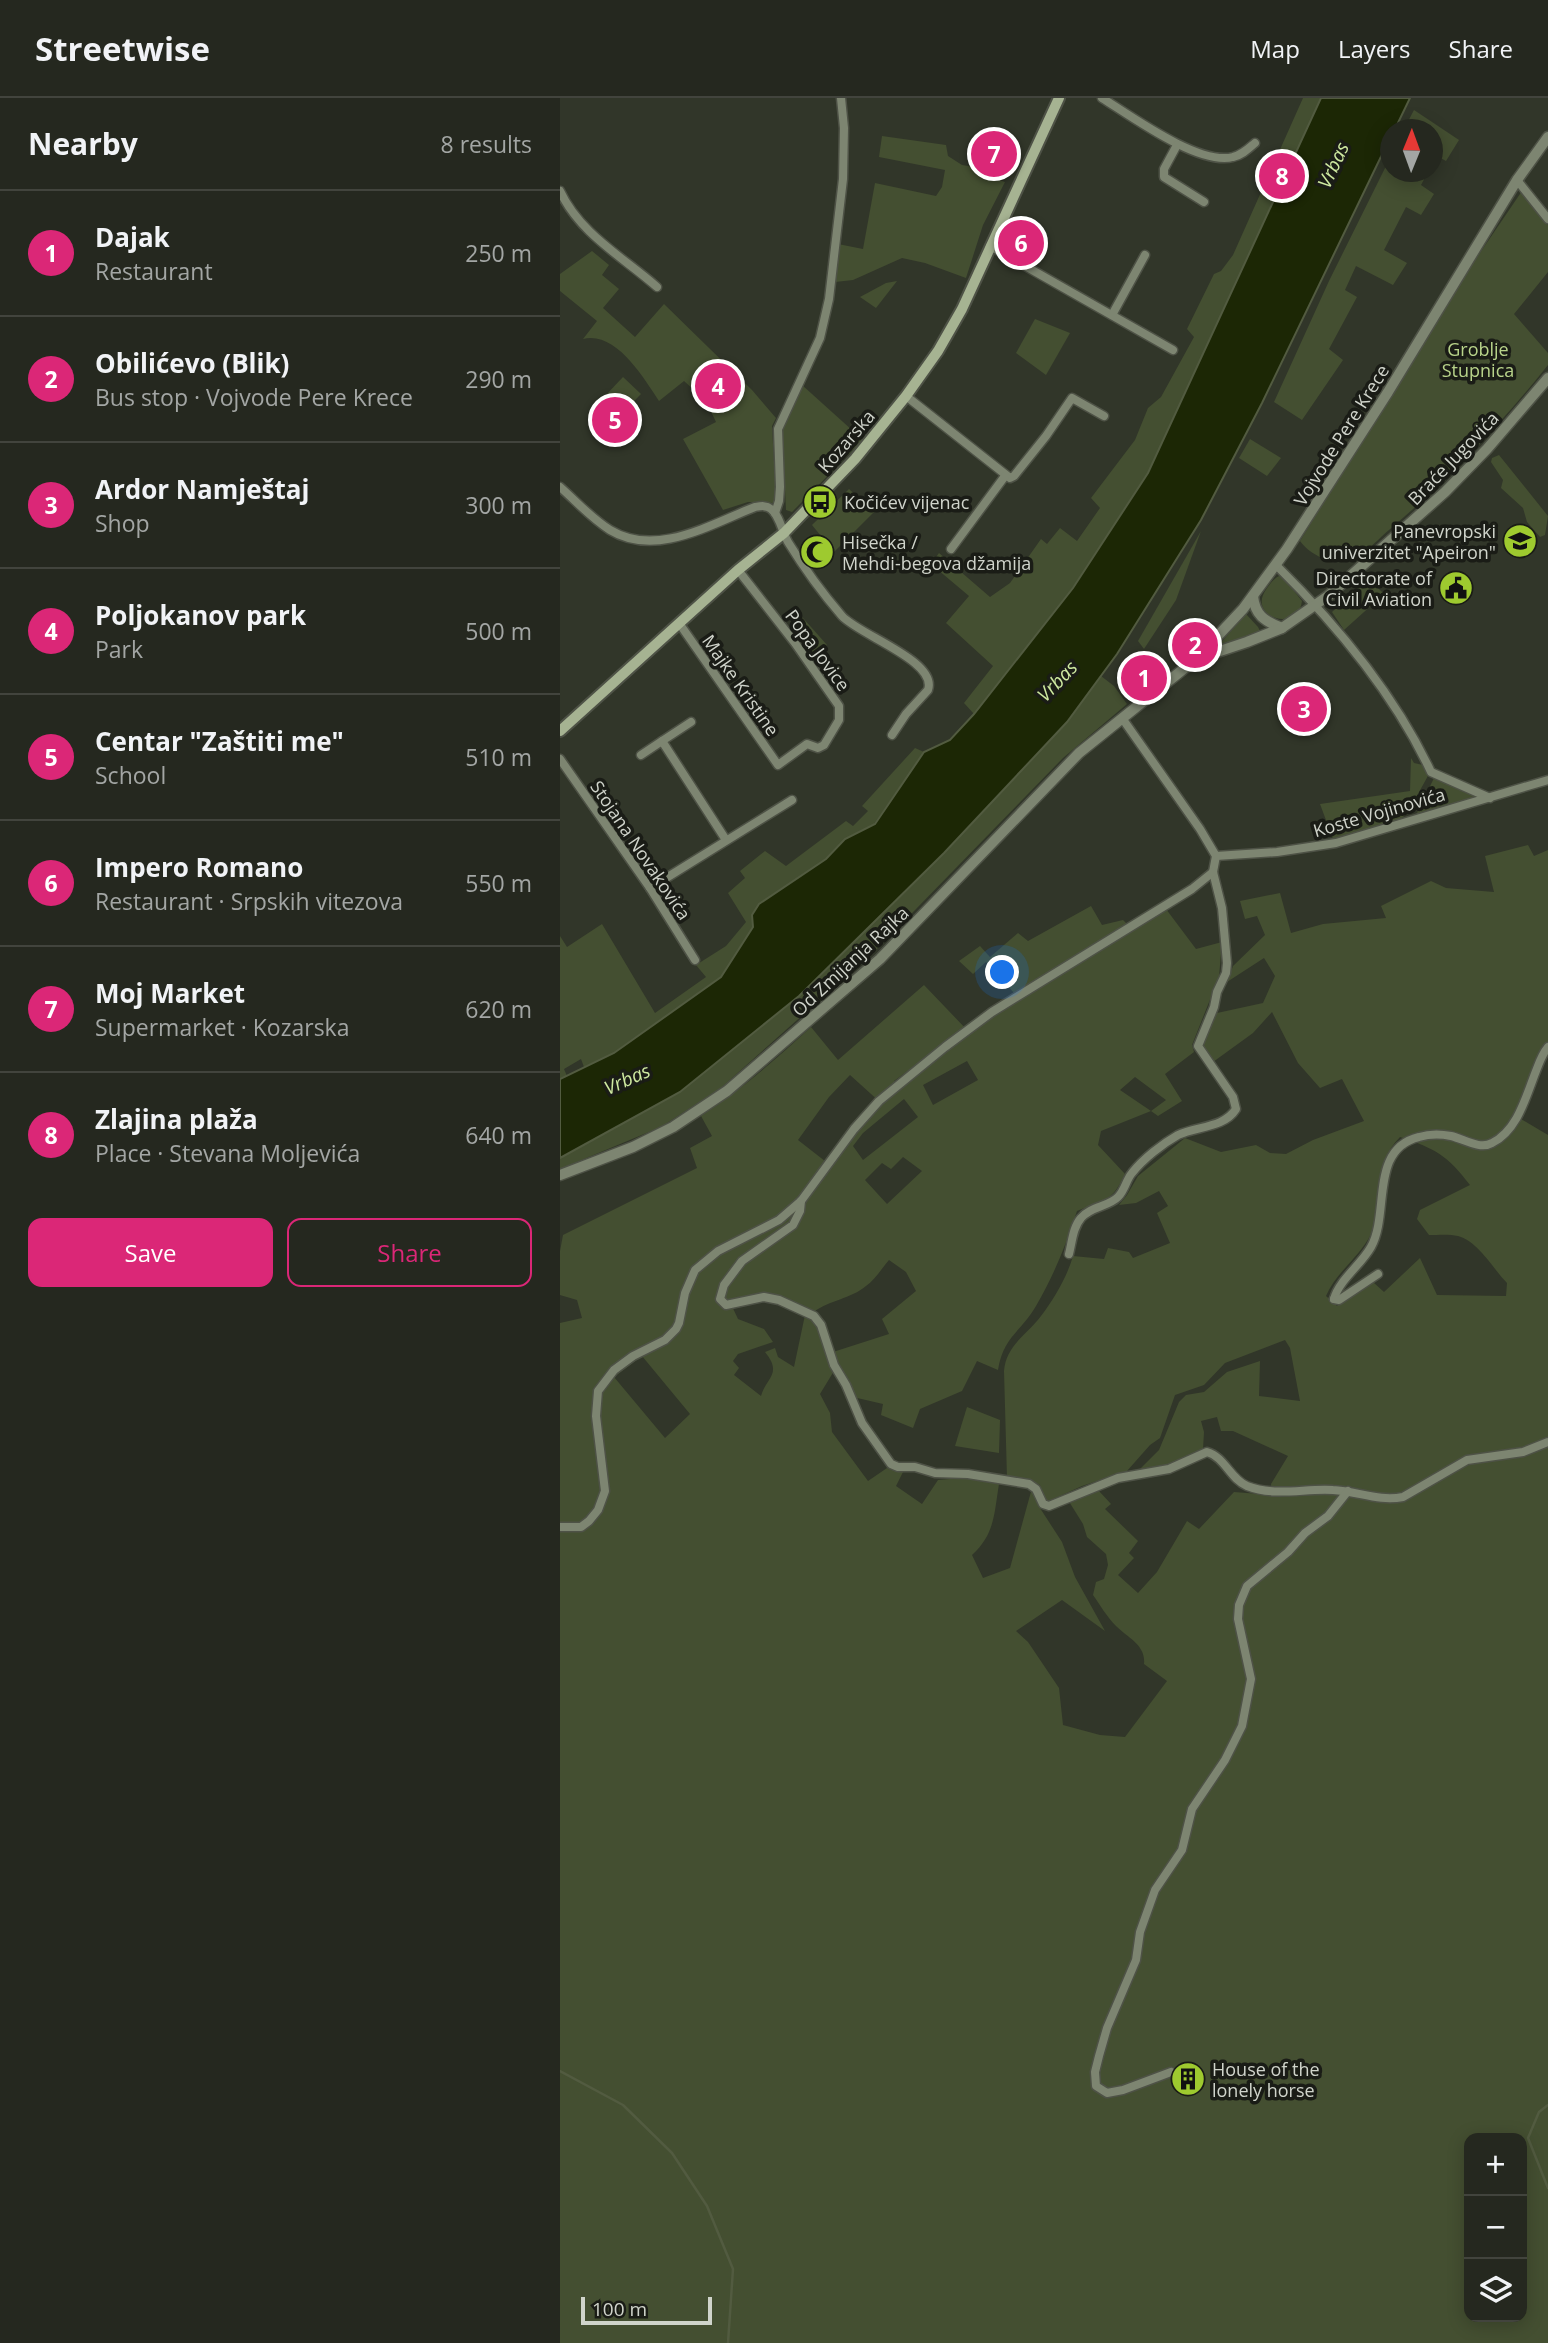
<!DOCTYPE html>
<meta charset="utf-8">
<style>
body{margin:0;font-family:"Open Sans",sans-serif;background:#2d3028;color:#f1f3f6}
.controls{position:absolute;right:21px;bottom:21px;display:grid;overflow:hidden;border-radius:14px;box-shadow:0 4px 18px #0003}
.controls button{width:63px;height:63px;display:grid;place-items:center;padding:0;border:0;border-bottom:2px solid #42443d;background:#25281f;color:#f1f3f6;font:35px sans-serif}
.compass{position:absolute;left:820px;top:21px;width:63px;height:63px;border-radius:50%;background:#25281f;box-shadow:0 4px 18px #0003;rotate:1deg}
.scale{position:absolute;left:21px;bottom:18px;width:131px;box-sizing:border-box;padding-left:7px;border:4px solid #d0d4cb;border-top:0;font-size:19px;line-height:24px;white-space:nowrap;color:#d0d4cb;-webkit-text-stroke:5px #1a1c16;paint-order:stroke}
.you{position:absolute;left:443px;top:875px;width:24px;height:24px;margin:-18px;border:5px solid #fff;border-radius:50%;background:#1a73e8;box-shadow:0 0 0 10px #1a73e833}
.badge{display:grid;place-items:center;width:46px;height:46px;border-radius:50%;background:#db2777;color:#fff;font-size:23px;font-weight:700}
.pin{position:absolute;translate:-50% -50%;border:4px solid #fff;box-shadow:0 2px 7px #0006}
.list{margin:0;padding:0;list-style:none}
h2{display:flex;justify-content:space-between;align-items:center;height:91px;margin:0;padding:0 28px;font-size:30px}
h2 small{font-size:23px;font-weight:400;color:#a3a6a4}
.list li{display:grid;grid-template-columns:46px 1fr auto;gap:21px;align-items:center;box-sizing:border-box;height:126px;padding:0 28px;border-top:2px solid #42443d}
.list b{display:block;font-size:26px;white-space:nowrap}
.list p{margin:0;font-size:23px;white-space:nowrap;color:#a3a6a4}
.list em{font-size:23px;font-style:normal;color:#a3a6a4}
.actions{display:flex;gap:14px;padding:21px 28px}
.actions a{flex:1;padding:16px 0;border:2px solid #db2777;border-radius:14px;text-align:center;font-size:24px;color:#db2777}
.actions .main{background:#db2777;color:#fff}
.icon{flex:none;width:38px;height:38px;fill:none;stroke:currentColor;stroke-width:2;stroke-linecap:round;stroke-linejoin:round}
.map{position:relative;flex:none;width:988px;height:2245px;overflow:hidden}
header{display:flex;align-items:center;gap:42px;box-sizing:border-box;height:98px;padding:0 35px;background:#25281f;border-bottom:2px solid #42443d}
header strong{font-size:33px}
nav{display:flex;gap:38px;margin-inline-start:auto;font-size:24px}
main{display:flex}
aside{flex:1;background:#25281f}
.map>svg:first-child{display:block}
</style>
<header>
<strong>Streetwise</strong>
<nav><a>Map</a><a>Layers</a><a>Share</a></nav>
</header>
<main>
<aside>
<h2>Nearby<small>8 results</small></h2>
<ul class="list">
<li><span class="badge">1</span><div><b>Dajak</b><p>Restaurant</p></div><em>250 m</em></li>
<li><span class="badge">2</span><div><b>Obilićevo (Blik)</b><p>Bus stop · Vojvode Pere Krece</p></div><em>290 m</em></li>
<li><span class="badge">3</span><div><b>Ardor Namještaj</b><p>Shop</p></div><em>300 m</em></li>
<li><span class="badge">4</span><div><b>Poljokanov park</b><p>Park</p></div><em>500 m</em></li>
<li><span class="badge">5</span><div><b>Centar &quot;Zaštiti me&quot;</b><p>School</p></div><em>510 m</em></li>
<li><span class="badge">6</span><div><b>Impero Romano</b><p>Restaurant · Srpskih vitezova</p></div><em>550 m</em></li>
<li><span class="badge">7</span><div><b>Moj Market</b><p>Supermarket · Kozarska</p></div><em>620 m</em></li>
<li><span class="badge">8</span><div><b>Zlajina plaža</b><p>Place · Stevana Moljevića</p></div><em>640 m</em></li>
</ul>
<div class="actions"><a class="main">Save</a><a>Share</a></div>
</aside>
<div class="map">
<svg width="988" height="2245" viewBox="0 0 988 2245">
<rect width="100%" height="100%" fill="#313629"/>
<g fill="#444f31" fill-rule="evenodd">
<path d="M 743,0 L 761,0 L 736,57 L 730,57 L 720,77 L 715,78 L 706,97 L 717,98 L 588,375 L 513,490 L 414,616 L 404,605 L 433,568 L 386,525 L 409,498 L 371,466 L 379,455 L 430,499 L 450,485 L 481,441 L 487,446 L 500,430 L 517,443 L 540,410 L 531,400 L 575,342 L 588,310 L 601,299 L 634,239 L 627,231 L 654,176 L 661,173 L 673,157 Z"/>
<path d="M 854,12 L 899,42 L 886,63 L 877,58 L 873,66 L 872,32 L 844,31 Z"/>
<path d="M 322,38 L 386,47 L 388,58 L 402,67 L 421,70 L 428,78 L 445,84 L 423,127 L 406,180 L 365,165 L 342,160 L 293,182 L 275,184 L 278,146 L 303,151 L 315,85 L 376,98 L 382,89 L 385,72 L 319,59 Z"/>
<path d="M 830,60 L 830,74 L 868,74 L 861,87 L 874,96 L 861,117 L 846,109 L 824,152 L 847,165 L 833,187 L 796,168 L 785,192 L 797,199 L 769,251 L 783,262 L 742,322 L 714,304 L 769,183 Z"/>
<path d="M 962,93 L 988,127 L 988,174 L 954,216 L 988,255 L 988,267 C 940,327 887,383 829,432 C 816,443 803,459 786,463 C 771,467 749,456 740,443 L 892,196 Z"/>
<path d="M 32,153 L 49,167 L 42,177 L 59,191 L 43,210 L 75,239 L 104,206 L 192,292 L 216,320 L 212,328 L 216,400 L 215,405 L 188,404 L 163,412 L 123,341 L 156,324 L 146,303 L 124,283 L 99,303 C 83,279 56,233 23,241 L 37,223 L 0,193 L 0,176 Z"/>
<path d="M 337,183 L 316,210 L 300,199 L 326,185 Z"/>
<path d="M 475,221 L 510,235 L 486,277 L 456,255 Z"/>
<path d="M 63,279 L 81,296 L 45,333 L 28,316 Z"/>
<path d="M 242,287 L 303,342 L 232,414 L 226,412 L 222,330 Z"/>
<path d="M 690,341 L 721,360 L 707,378 L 679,360 Z"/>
<path d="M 939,357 L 988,418 L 985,437 L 980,439 L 967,424 L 963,410 L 941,390 L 943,382 L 931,364 L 932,360 Z"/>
<path d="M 289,391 L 314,414 L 274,454 L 252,427 Z"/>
<path d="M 641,433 L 616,502 L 584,551 L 578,543 Z"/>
<path d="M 719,478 L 724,480 L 742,503 C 738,536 685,519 707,490 C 711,485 713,481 719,478 Z"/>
<path d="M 808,480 L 824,496 L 784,532 L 772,514 Z"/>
<path d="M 686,516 L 698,529 L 701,535 L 656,550 Z"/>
<path d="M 243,520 L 267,547 L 250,563 L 228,532 Z"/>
<path d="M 541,578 L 554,588 L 567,606 L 503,660 L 320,848 L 162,989 L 101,1029 L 0,1071 L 0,1060 L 46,1034 L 384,755 L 507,624 Z"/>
<path d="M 355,650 L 364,654 L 314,726 L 285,741 L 266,761 L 199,806 L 192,817 L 193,829 L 161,879 L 54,955 L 24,969 L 21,961 L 4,971 L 7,978 L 0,981 L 0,838 L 7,849 L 42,826 L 95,915 L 146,879 L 136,867 L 166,848 L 186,824 L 168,795 L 185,780 L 180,773 L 205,753 L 226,768 L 286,723 L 293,728 L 308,713 L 302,708 Z"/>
<path d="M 851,660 L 854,665 L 863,667 L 869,676 L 848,714 L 841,721 L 773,741 L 760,706 L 850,693 Z"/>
<path d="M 874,680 L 915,697 L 916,700 L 856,717 Z"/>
<path d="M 968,747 L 974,758 L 988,752 L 988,951 L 980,955 L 957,1010 L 961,1021 L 988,1037 L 988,2245 L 0,2245 L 0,1225 L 22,1220 L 17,1202 L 0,1197 L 0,1153 L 3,1137 L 137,1070 L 130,1050 L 152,1038 L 141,1018 C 181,992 216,961 251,929 L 278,962 L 364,887 L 408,933 L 606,811 L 636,851 L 662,844 L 659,879 L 632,947 L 634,954 L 605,976 L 622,1003 L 598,1018 L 591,1013 L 541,1033 L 538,1047 L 565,1076 C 552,1104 545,1102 517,1113 C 506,1147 494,1177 476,1208 C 461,1234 443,1239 438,1272 L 417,1263 L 402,1293 L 360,1311 L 353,1330 L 321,1317 L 323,1306 L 293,1299 L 273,1254 L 329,1236 L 322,1221 L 356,1193 L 346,1174 L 329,1162 C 322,1170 315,1182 306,1188 C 291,1201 269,1202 254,1214 C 216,1196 212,1193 170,1204 L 178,1221 L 204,1231 L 213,1244 L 178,1256 L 173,1263 L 179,1270 L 174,1277 L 201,1298 C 206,1280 223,1276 205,1254 L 215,1250 L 218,1259 L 234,1269 L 245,1217 C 266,1226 268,1253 274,1273 L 260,1296 L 270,1315 L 272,1334 L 308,1383 L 327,1370 L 344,1372 L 336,1388 L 362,1406 L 378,1382 L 402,1380 L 439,1386 C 434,1416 435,1436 412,1457 L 423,1480 L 450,1470 L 472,1390 L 478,1407 L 502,1444 L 515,1479 L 545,1533 L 502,1502 L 456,1533 L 468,1544 L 499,1590 L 503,1627 L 540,1637 L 565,1639 L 607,1583 L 584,1566 C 586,1547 568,1540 556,1528 C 547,1519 540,1507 533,1497 L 536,1484 L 544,1481 L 548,1467 L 546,1456 L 527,1439 L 523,1426 L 508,1402 L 539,1393 L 551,1406 L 545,1411 L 578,1443 L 569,1455 L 574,1460 L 558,1477 L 578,1495 L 597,1474 L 627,1423 L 639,1431 L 674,1394 L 712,1397 L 711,1386 L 728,1358 L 673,1333 L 661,1333 L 657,1319 L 641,1323 L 644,1334 L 643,1351 L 603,1370 L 579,1372 L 599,1352 L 619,1304 L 626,1297 L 644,1294 L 667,1274 L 700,1263 L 699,1298 L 740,1303 L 730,1250 L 725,1242 L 665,1265 L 644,1287 L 615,1297 L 600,1340 L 590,1347 L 567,1373 L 522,1388 L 489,1403 L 485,1402 L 482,1398 L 480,1387 L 467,1381 L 447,1380 L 444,1273 C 446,1247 467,1237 481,1218 C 494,1201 507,1179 513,1158 L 544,1161 L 548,1150 L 569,1154 L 573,1160 L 610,1145 L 597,1115 L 608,1108 L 599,1093 L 576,1105 L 559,1107 L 567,1097 L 578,1078 L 625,1040 L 661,1054 L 696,1047 L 710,1055 L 726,1056 L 753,1042 L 804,1023 L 782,981 L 760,990 L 738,965 L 712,914 L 693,935 L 653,964 L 643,947 L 657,915 L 703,905 L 715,878 L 704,860 L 667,884 L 673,868 L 705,837 L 697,818 L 685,821 L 680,803 L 720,795 L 731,835 L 763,826 L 826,820 L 821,808 L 871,783 L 886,790 L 934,794 L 925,758 ZM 401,934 L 405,939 L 338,990 L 334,983 ZM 407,963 L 418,982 L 373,1007 L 363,987 ZM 290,977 L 321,1005 L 294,1035 L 270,1067 L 238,1042 L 269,999 ZM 575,979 L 606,1002 L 591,1013 L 560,992 ZM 344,1001 L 358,1019 L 303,1062 L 293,1048 L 303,1035 ZM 840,1039 C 876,1051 887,1057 910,1087 L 860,1112 L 857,1121 L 869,1137 C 878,1137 890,1136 898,1138 C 919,1144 933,1171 947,1185 L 946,1198 L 877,1197 L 860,1160 L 824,1194 L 813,1184 L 777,1208 L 766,1198 C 776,1174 800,1159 811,1136 C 827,1103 810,1069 840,1039 ZM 343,1059 L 362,1073 L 327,1106 L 305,1082 L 322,1065 L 331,1071 ZM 82,1258 L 130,1316 L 105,1340 L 54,1279 ZM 909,2040 L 962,2040 L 962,2219 L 909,2219 Z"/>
<path d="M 531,808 L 542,827 L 563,822 L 567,826 L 454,895 L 426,864 L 413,876 L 399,863 L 420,848 L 430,859 L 458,835 L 468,843 Z"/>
<path d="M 407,1309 L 440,1322 L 439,1355 L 395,1348 Z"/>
</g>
<path fill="#1c2705" stroke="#525b40" stroke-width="2" d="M 761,0 L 850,0 L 835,31 L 830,32 L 830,40 L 702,305 L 641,422 L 557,556 L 507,624 L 384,755 L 239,898 L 120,994 L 0,1060 L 0,981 L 54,955 L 161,879 L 193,829 L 192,817 L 199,806 L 266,761 L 285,741 L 315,726 L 364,654 L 390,642 L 414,616 L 513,490 L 588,375 Z"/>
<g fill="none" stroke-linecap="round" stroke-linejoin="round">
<g stroke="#525b40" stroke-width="2.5">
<path d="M 0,1973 L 63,2007 L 112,2055 L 147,2108 L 173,2171 L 168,2245"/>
<path d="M 988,2007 L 979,2014 L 968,2040 L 988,2090"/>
</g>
<g stroke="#4e5246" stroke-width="11">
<g id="minor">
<path d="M 542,0 C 571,18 639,68 673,59 C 682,57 688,51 695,45"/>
<path d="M 617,47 L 604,71 L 604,79 L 644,104"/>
<path d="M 957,82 L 988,121"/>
<path d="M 0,93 C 20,136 63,159 97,189"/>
<path d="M 430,148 L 613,252"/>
<path d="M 552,217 L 585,157"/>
<path d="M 346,298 L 450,380 L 454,378 L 486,338 L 512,300 L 544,318"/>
<path d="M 0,389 C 16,403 31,420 50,432 C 96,460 151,426 195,409 C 201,408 206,407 211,411 C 220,418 222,434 228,444 C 244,470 263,496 282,518 C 299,537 378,563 368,592 L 346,616 L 332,637"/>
<path d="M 215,415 L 219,403 L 220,389 L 218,331 L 260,240 L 269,201 L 283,81 L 284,30 L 281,0"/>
<path d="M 391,451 L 445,378"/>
<path d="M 716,467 C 777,527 835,597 871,674 L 930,700"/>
<path d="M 119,525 L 218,667 L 247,646 L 258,650 L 264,647 L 279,622 L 279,608 L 235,545 L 178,472"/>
<path d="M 131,624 L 102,643 L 166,742"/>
<path d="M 81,657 L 102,643"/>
<path d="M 0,661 L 90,790 L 135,862"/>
<path d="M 656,758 L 717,754 L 776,745 L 988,682"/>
<path d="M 90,790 L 232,702"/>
<path d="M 241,1103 L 240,1113 L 233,1127 L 182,1163 L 164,1187 L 160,1201 L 166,1207 L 204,1199 L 219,1202 L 254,1218 L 261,1227 L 274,1267 L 286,1287 L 302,1325 L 331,1366 L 338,1369 L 355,1369 L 375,1375 L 408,1376 L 469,1386 L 476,1391 L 483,1406 L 489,1408 L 558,1380 L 609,1371 L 647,1354 C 665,1359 670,1381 687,1388 C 715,1399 745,1390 773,1392 C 797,1393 819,1404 843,1399 L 907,1362 L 963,1354 L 988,1344"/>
<path d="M 509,1156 C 512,1144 513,1129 521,1120 C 531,1108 548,1109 558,1099 C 565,1092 566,1082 572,1075 C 583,1061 602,1046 618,1037 C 637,1028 664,1030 676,1011 L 673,999 L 638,948 L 654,909 L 657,894 L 666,875 L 667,865 L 662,810 L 653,774 L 656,758 L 640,731 L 562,620"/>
<path d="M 774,1201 C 779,1182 801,1167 811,1149 C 830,1115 809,1051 859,1039 C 869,1036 881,1036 891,1038 C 904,1041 920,1052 932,1045 C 958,1032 966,998 976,973 C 979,965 982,956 988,949"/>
<path d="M 774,1201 L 779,1202 L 818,1176"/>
<path d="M 0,1429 L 21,1429 L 29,1423 L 38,1412 L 45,1393 L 36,1318 L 38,1293 L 54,1272 L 73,1258 L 105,1242 L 116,1231 L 119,1225 L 125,1195 L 135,1172 L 158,1153 L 219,1122 L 241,1103 L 294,1031 L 319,1003 L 385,949 L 432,914 L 632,791 L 653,774"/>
<path d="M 611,1974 L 563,1992 L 547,1995 L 536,1988 L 535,1974 L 539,1958 L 547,1930 L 576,1862 L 580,1834 L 595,1792 L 622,1752 L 632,1711 L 665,1662 L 682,1628 L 691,1581 L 678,1521 L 679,1507 L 687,1488 L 728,1454 L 745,1435 L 768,1418 L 788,1393"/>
</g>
</g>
<g stroke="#4e5246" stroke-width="13">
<g id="tertiary">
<path d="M 693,498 C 695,517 704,523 722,530"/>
<path d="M 639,560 L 687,544 L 722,530 L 768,498 L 885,394 L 927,351 L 988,280"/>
<path d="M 0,1077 L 73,1049 L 113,1029 L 167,993 L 320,861 L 519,655 L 636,561 L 683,511 L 727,451 L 828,294 L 957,82 L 988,39"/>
</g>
</g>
<g stroke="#4e5246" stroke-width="14">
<path id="secondary" d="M 0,633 L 178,472 L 224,435 L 295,361 L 346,298 L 378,253 L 402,211 L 499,0"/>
</g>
<use href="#minor" stroke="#7d8571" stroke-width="8"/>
<use href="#tertiary" stroke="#7d8571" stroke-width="10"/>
<use href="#secondary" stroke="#a6b392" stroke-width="10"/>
</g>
<defs>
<g id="bus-disc" transform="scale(1.75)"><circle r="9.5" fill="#9eca2f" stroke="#1a1c16"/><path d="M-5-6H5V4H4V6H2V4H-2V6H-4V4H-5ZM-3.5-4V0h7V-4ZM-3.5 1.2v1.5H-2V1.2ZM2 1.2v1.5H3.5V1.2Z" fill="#111"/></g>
<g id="university-disc" transform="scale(1.75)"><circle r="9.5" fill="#9eca2f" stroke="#1a1c16"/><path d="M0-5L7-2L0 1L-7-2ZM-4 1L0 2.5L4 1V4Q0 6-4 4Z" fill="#111"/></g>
<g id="mosque-disc" transform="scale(1.75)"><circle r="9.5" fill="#9eca2f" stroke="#1a1c16"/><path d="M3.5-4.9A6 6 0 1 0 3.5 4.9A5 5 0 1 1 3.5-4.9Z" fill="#111"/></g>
<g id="civic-disc" transform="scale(1.75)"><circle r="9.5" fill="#9eca2f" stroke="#1a1c16"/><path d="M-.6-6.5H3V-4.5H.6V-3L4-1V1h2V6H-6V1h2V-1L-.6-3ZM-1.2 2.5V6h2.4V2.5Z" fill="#111"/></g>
<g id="building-disc" transform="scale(1.75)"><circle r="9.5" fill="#9eca2f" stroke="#1a1c16"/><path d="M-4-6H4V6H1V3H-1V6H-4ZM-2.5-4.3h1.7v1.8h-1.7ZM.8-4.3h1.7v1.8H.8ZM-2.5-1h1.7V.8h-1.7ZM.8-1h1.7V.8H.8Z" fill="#111"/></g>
</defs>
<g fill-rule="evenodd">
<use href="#bus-disc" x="260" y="404"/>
<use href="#university-disc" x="960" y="443"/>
<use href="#mosque-disc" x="257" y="454"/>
<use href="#civic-disc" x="896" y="490"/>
<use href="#building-disc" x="628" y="1981"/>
</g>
<g text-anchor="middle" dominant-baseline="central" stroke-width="7" stroke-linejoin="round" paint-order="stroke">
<g font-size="18" fill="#b8d38a" stroke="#1a1c16">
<text x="918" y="251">Groblje<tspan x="918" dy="21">Stupnica</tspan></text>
</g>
<g font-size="18" fill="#d0d4cb" stroke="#1a1c16">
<text transform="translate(781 337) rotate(-58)">Vojvode Pere Krece</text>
<text transform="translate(286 343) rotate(-49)">Kozarska</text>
<text transform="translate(893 360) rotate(-46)">Braće Jugovića</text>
<text transform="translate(258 552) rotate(54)">Popa Jovice</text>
<text transform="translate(181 587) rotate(55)">Majke Kristine</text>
<text transform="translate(819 714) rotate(-16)">Koste Vojinovića</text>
<text transform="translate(81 752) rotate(56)">Stojana Novakovića</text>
<text transform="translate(290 863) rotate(-43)">Od Zmijanja Rajka</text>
</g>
<g font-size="18" fill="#d0d4cb" stroke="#1a1c16" text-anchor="start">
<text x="284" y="404">Kočićev vijenac</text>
<text x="936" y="433" text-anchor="end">Panevropski<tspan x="936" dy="21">univerzitet "Apeiron"</tspan></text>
<text x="282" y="444">Hisečka /<tspan x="282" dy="21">Mehdi-begova džamija</tspan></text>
<text x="872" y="480" text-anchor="end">Directorate of<tspan x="872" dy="21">Civil Aviation</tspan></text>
<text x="652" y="1971">House of the<tspan x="652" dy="21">lonely horse</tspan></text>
</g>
<g font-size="19" font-style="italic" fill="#cfeaa1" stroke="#1a1c16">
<text transform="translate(773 67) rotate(-65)">Vrbas</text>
<text transform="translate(497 583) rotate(-46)">Vrbas</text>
<text transform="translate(67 981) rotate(-24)">Vrbas</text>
</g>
</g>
</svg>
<div class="controls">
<button>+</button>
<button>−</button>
<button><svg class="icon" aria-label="layers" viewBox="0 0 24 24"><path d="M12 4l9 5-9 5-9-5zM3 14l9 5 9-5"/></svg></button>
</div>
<svg class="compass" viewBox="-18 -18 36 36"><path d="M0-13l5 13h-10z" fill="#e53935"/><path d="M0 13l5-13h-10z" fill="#a3a6a4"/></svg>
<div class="scale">100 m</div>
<div class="you"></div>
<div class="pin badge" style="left:584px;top:580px">1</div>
<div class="pin badge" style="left:635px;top:547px">2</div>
<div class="pin badge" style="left:744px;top:611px">3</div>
<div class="pin badge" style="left:158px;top:288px">4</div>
<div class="pin badge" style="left:55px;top:322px">5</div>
<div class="pin badge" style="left:461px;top:145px">6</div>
<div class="pin badge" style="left:434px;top:56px">7</div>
<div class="pin badge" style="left:722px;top:78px">8</div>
</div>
</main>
